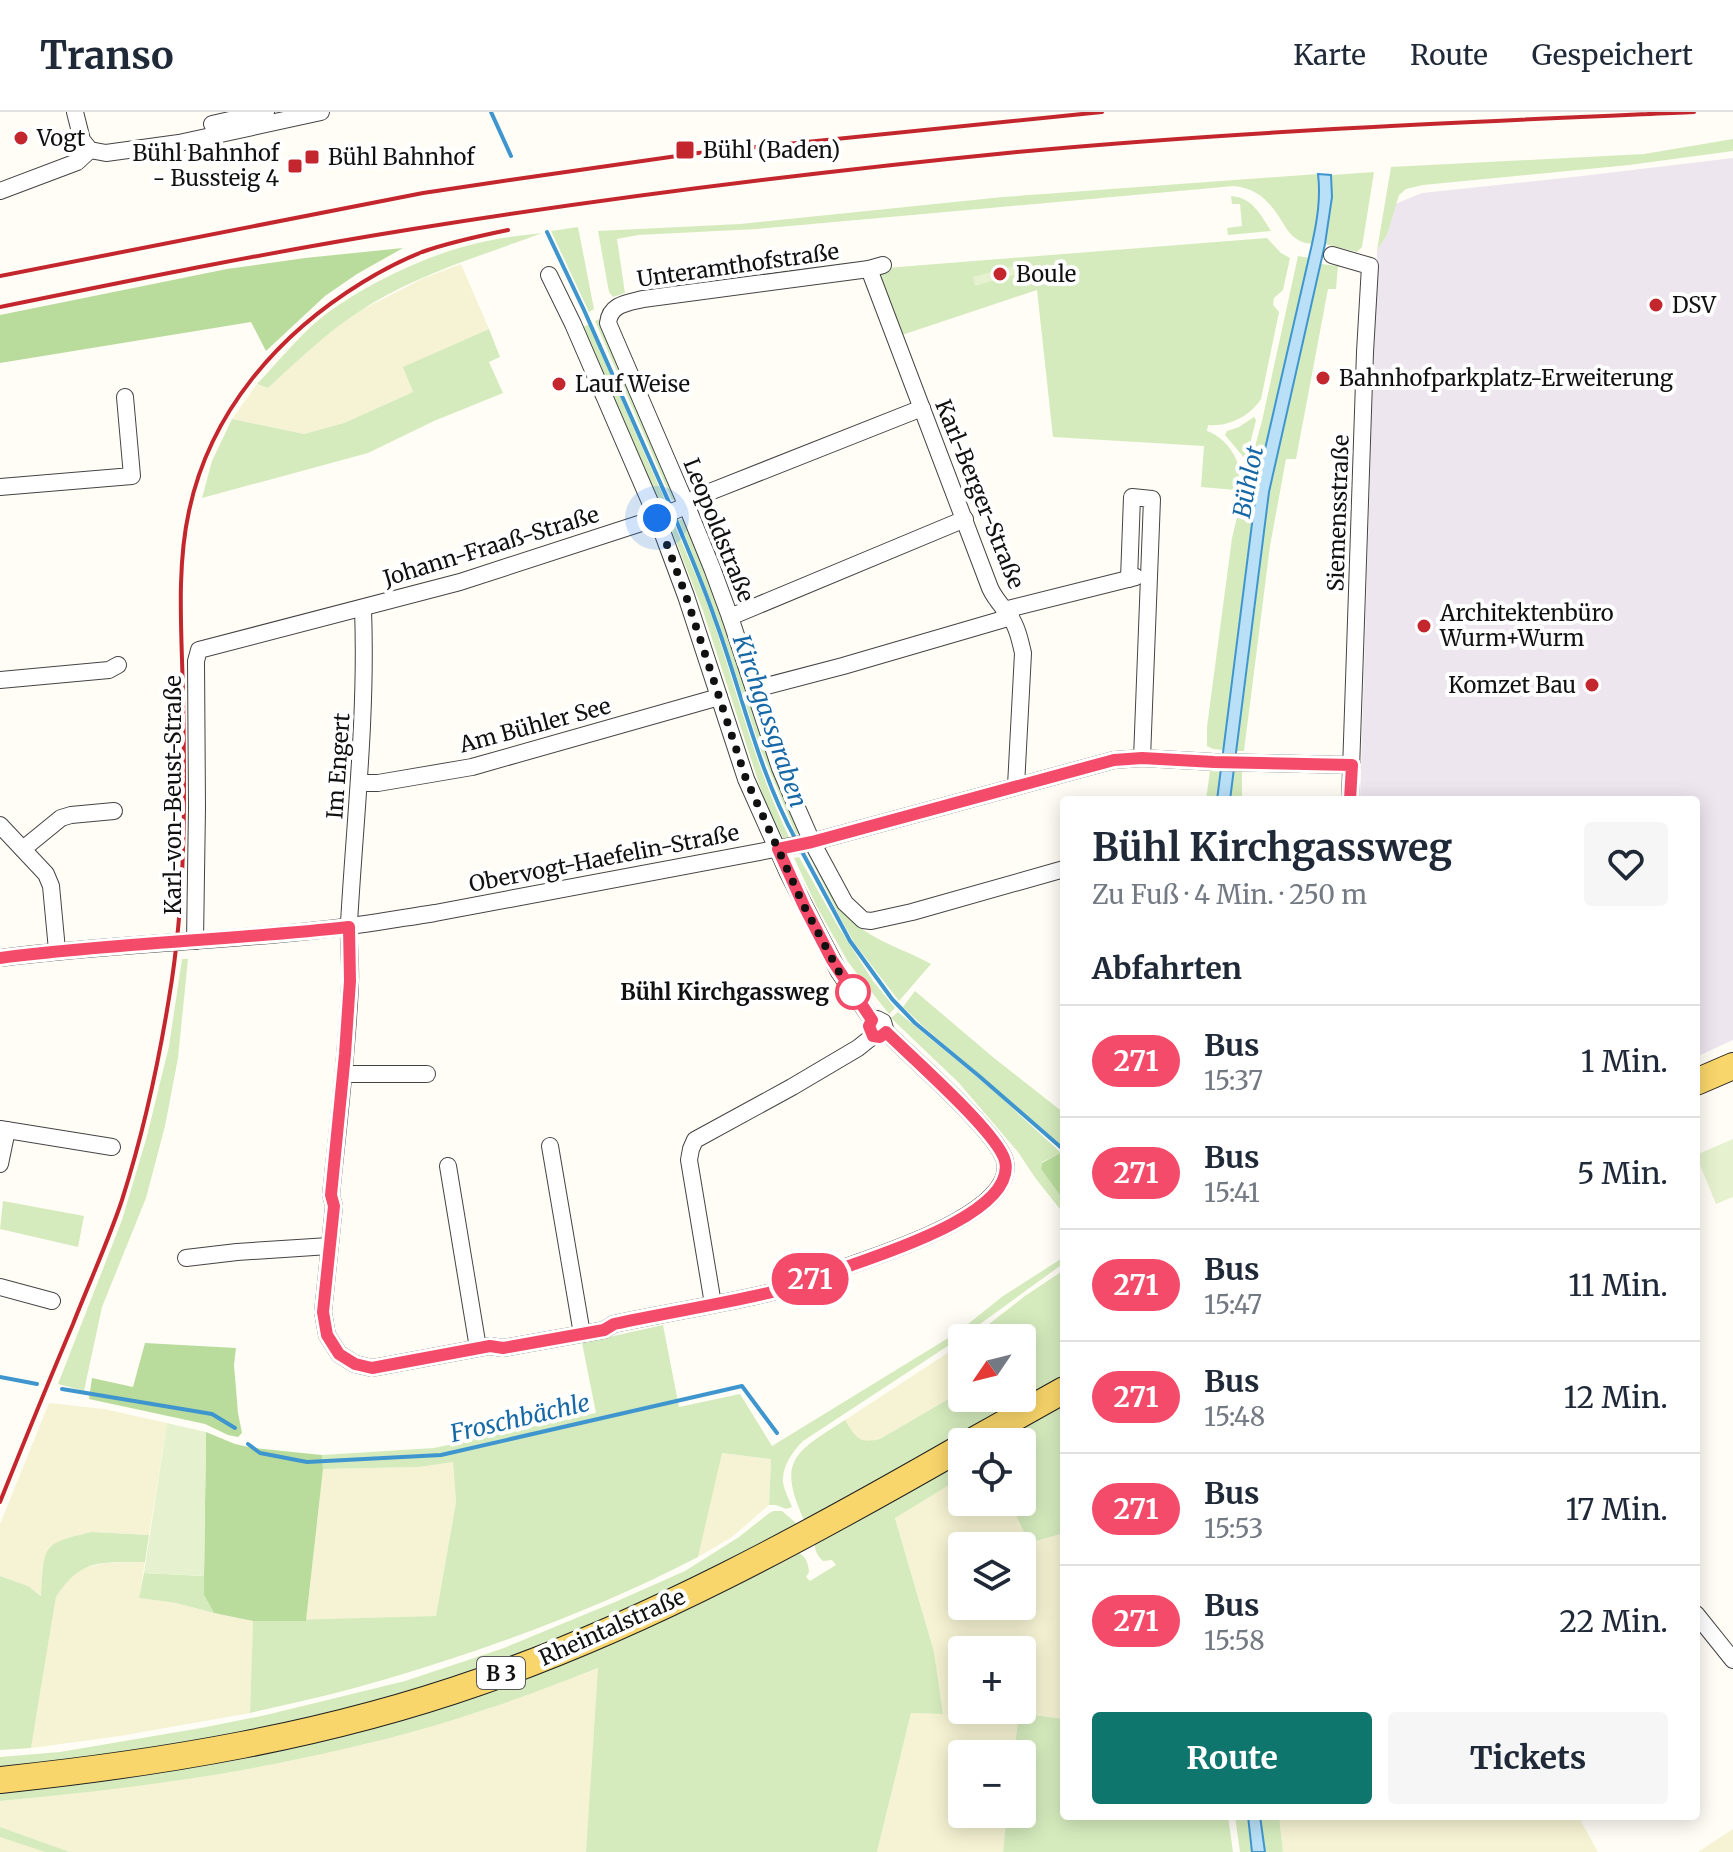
<!DOCTYPE html>
<html lang="de">
<meta charset="utf-8">
<style>
:root{--surface:#fff;--page:#f6f6f7;--text:#1f2937;--muted:#747a83;--line:#e0e1e3;--accent:#0f766e}
body{margin:0;font-family:Merriweather,serif;background:var(--page);color:var(--text);height:100vh;display:flex;flex-direction:column;font-size:30px;white-space:nowrap}
*{box-sizing:border-box;margin:0}
p{font-size:26px;color:var(--muted)}
.icon{flex:none;width:44px;height:44px;fill:none;stroke:currentColor;stroke-width:2;stroke-linecap:round;stroke-linejoin:round}
.map{position:relative;flex:1;overflow:hidden}
.sheet{position:absolute;left:1060px;top:684px;width:640px;height:1024px;display:flex;flex-direction:column;background:var(--surface);border-radius:8px;box-shadow:0 4px 20px #0003}
.sheet>*{flex:none}
.badge{padding:0 16px;border-radius:26px;font-size:28px;line-height:52px}
.needle{width:52px;rotate:235deg}
.fabs{position:absolute;left:948px;top:1212px;display:grid;gap:16px}
.fabs a{display:grid;place-items:center;width:88px;height:88px;border-radius:8px;background:var(--surface);box-shadow:0 4px 20px #0003;font-size:40px}
.you{position:absolute;width:40px;height:40px;margin:-20px;border:6px solid #fff;border-radius:50%;background:#1a73e8;box-shadow:0 0 0 12px #1a73e833}
.map>.badge{position:absolute;translate:-50% -50%;box-shadow:0 0 0 4px #fff}
h2{padding:0 32px;font-size:30px;line-height:72px}
.round{display:grid;place-items:center;flex:none;width:84px;height:84px;border-radius:8px;background:var(--page)}
.head{display:flex;align-items:center;justify-content:space-between;height:136px;padding:0 32px}
h1{font-size:38px;font-weight:700;line-height:60px}
.action{display:flex;gap:16px;margin-top:auto;padding:16px 32px}
.action a{flex:1;height:92px;border-radius:8px;background:var(--accent);color:#fff;font-size:32px;font-weight:700;line-height:92px;text-align:center}
.action a+a{background:var(--page);color:var(--text)}
ul{padding:0;list-style:none}
li{display:flex;align-items:center;gap:24px;height:112px;padding:0 32px;border-top:2px solid var(--line)}
li div{flex:1}
li b{display:block;font-size:30px}
li em{font-style:normal}
li .badge{min-width:88px;font-weight:700;text-align:center}
header{display:flex;align-items:center;gap:48px;box-sizing:border-box;height:112px;padding:0 40px;background:var(--surface);border-bottom:2px solid var(--line)}
header strong{font-size:38px}
nav{display:flex;gap:44px;margin-inline-start:auto;font-size:28px}
.map>svg:first-child{display:block}
</style>
<header>
<strong>Transo</strong>
<nav><a>Karte</a><a>Route</a><a>Gespeichert</a></nav>
</header>
<div class="map">
<svg width="1733" height="1740" viewBox="0 0 1733 1740">
<rect width="100%" height="100%" fill="#fffdf5"/>
<path fill="#eee6ef" d="M 1733,46 L 1733,928 L 1696,945 L 1696,688 L 1360,688 L 1377,138 L 1387,123 L 1395,92 L 1422,81 L 1582,64 Z"/>
<g fill="#f6f3d4" fill-rule="evenodd">
<path d="M 461,152 L 489,217 L 404,255 L 413,280 L 344,311 L 304,322 L 232,307 L 257,272 L 268,276 L 315,232 L 359,199 L 424,166 Z"/>
<path d="M 960,1233 L 962,1236 L 962,1279 L 880,1327 L 866,1330 L 858,1327 L 845,1308 Z"/>
<path d="M 49,1291 L 104,1297 L 167,1311 L 149,1423 L 92,1420 L 42,1484 L 28,1474 L 0,1464 L 0,1412 Z"/>
<path d="M 721,1341 L 771,1347 L 769,1393 L 732,1425 L 698,1445 Z"/>
<path d="M 453,1349 L 456,1390 L 436,1504 L 306,1509 L 323,1357 L 418,1355 Z"/>
<path d="M 962,1365 L 962,1390 L 1010,1390 L 1029,1431 L 1064,1421 L 1064,1607 L 1019,1601 L 1014,1642 L 962,1642 L 962,1702 L 1007,1702 L 1003,1740 L 877,1740 L 911,1601 L 943,1602 L 934,1540 L 895,1405 ZM 962,1434 L 1022,1434 L 1022,1494 L 962,1494 ZM 962,1538 L 1022,1538 L 1022,1598 L 962,1598 Z"/>
<path d="M 145,1450 L 139,1486 L 176,1491 L 214,1501 L 253,1509 L 250,1601 L 120,1624 L 31,1636 L 56,1485 L 68,1467 L 82,1456 L 105,1451 Z"/>
<path d="M 599,1556 L 586,1740 L 70,1740 L 0,1715 L 0,1689 L 68,1682 L 205,1664 L 284,1650 L 406,1621 L 488,1597 Z"/>
<path d="M 1279,1704 L 1578,1704 L 1598,1740 L 1283,1740 Z"/>
<path d="M 1733,1717 L 1733,1740 L 1698,1740 Z"/>
<path d="M 0,1725 L 17,1730 L 45,1740 L 0,1740 Z"/>
</g>
<g fill="#d5ebbd">
<path d="M 1733,27 L 1733,39 L 1629,53 L 1423,73 L 1406,77 L 1399,83 L 1387,123 L 1377,138 L 1391,55 L 1644,42 Z"/>
<path d="M 1374,60 L 1362,135 L 1357,140 L 1325,132 L 1332,85 L 1331,63 Z"/>
<path d="M 1318,62 C 1321,86 1317,109 1312,132 C 1308,131 1304,131 1300,129 C 1292,125 1287,118 1283,111 C 1270,90 1259,77 1234,74 L 757,117 L 638,123 L 617,127 L 625,181 L 613,185 L 609,180 L 598,119 L 740,112 L 1003,85 Z"/>
<path d="M 1231,84 C 1252,85 1261,103 1271,119 L 1228,123 L 1227,116 L 1242,114 L 1240,92 L 1232,92 Z"/>
<path d="M 578,115 L 594,197 L 589,200 L 551,119 Z"/>
<path d="M 542,121 C 481,144 411,164 357,201 C 324,223 297,249 268,276 L 257,272 C 279,249 301,221 326,202 C 369,170 435,139 487,129 C 505,125 524,123 542,121 Z"/>
<path d="M 1267,126 L 1281,141 L 1290,146 L 1283,178 L 1274,186 L 1273,193 L 1279,200 L 1261,287 C 1250,304 1229,315 1208,313 L 1207,319 C 1222,324 1238,342 1239,359 C 1240,365 1237,372 1236,378 L 1201,375 L 1204,334 L 1053,325 L 1037,178 L 899,224 L 879,162 L 886,156 Z"/>
<path d="M 1298,144 L 1310,146 L 1257,372 L 1223,638 L 1213,637 L 1207,634 L 1207,615 L 1232,426 L 1249,356 L 1262,309 Z"/>
<path d="M 1321,152 L 1338,154 L 1336,177 L 1328,177 L 1296,347 L 1286,347 L 1270,434 L 1244,639 L 1236,639 L 1269,380 Z"/>
<path d="M 599,207 L 605,215 L 676,386 L 672,388 L 595,209 Z"/>
<path d="M 589,212 L 666,391 L 662,392 L 656,383 L 583,215 Z"/>
<path d="M 489,217 L 500,245 L 489,250 L 503,281 L 434,309 L 368,341 L 202,386 L 212,349 L 232,307 L 304,322 L 344,311 L 413,280 L 403,255 Z"/>
<path d="M 1254,305 L 1256,308 L 1246,348 L 1225,323 L 1227,319 L 1239,315 Z"/>
<path d="M 683,407 L 714,481 L 802,721 L 796,722 L 760,636 L 718,508 L 679,408 Z"/>
<path d="M 673,409 C 687,445 705,480 716,517 C 739,587 757,658 789,725 L 783,726 L 764,687 L 703,499 L 669,411 Z"/>
<path d="M 1210,659 L 1220,660 L 1217,688 L 1206,688 Z"/>
<path d="M 1233,660 L 1242,660 L 1242,688 L 1230,688 Z"/>
<path d="M 808,742 L 811,742 C 822,760 838,798 854,811 C 877,830 906,838 931,852 L 899,889 L 855,832 L 841,807 Z"/>
<path d="M 799,745 L 838,814 L 873,869 L 895,896 L 889,902 L 848,850 L 817,795 L 794,746 Z"/>
<path d="M 182,847 L 188,847 L 178,946 L 165,1014 L 146,1086 L 102,1195 L 84,1279 L 58,1272 L 122,1108 L 147,1024 L 169,934 Z"/>
<path d="M 915,879 L 994,946 L 1064,1001 L 1064,1035 L 925,916 L 903,895 Z"/>
<path d="M 898,900 L 995,980 L 1061,1041 L 1042,1050 L 1041,1057 L 1064,1089 L 1064,1102 L 1036,1067 L 1018,1040 L 959,971 L 891,906 Z"/>
<path d="M 3,1089 L 84,1104 L 78,1135 L 0,1117 Z"/>
<path d="M 1064,1145 L 1064,1151 L 969,1220 L 803,1329 C 793,1339 782,1354 783,1370 C 784,1378 789,1387 792,1395 L 786,1397 L 776,1393 L 769,1393 L 771,1347 L 722,1341 L 698,1445 C 590,1501 468,1545 351,1577 C 317,1586 283,1593 250,1601 L 253,1509 L 436,1504 L 456,1390 L 453,1350 L 418,1355 L 323,1357 L 322,1343 L 434,1336 L 596,1301 L 582,1231 L 663,1213 L 679,1295 L 740,1282 L 772,1334 L 958,1220 L 1003,1184 Z"/>
<path d="M 1064,1158 L 1064,1269 L 807,1412 L 583,1522 L 382,1592 L 183,1637 L 0,1657 L 0,1645 L 60,1640 L 201,1616 L 266,1603 L 405,1569 L 504,1536 L 615,1490 L 685,1459 L 739,1425 L 768,1402 L 773,1399 L 782,1399 L 797,1412 L 804,1408 C 776,1347 796,1340 845,1308 C 857,1326 858,1332 880,1327 L 962,1279 L 962,1286 L 1022,1286 L 1022,1226 L 971,1226 L 1025,1184 Z"/>
<path d="M 1064,1289 L 1064,1421 L 1029,1431 L 1010,1390 L 1022,1390 L 1022,1330 L 990,1330 Z"/>
<path d="M 962,1346 L 962,1365 L 895,1406 L 934,1540 L 943,1602 L 911,1601 L 877,1740 L 586,1740 L 598,1556 C 562,1570 526,1584 490,1596 C 423,1619 352,1636 284,1650 C 190,1669 95,1680 0,1689 L 0,1678 L 271,1639 L 796,1439 C 806,1444 808,1450 809,1460 L 806,1465 L 810,1469 L 836,1453 L 832,1448 L 823,1449 C 816,1442 814,1437 815,1427 Z"/>
<path d="M 92,1420 L 149,1423 L 145,1450 C 101,1451 82,1445 56,1485 L 31,1636 L 0,1638 L 0,1464 L 28,1474 L 41,1484 C 45,1433 40,1432 92,1420 Z"/>
<path d="M 144,1461 L 204,1464 L 204,1483 L 214,1501 L 176,1491 L 139,1486 Z"/>
<path d="M 1019,1601 L 1064,1607 L 1064,1704 L 1228,1704 L 1233,1740 L 1003,1740 L 1007,1702 L 1022,1702 L 1022,1642 L 1014,1642 Z"/>
<path d="M 1235,1704 L 1248,1704 L 1252,1740 L 1240,1740 Z"/>
<path d="M 1260,1704 L 1279,1704 L 1283,1740 L 1265,1740 Z"/>
<path d="M 0,1715 L 70,1740 L 45,1740 L 0,1725 Z"/>
</g>
<g fill="#b9dc9c">
<path d="M 403,136 L 357,162 L 325,184 L 266,239 L 251,210 L 0,251 L 0,203 L 227,157 L 305,146 Z"/>
<path d="M 1064,1039 L 1064,1089 L 1041,1057 L 1042,1051 Z"/>
<path d="M 145,1231 L 236,1236 L 234,1253 L 238,1301 L 242,1321 L 238,1325 L 228,1323 L 205,1312 L 89,1287 L 92,1266 L 133,1275 Z"/>
<path d="M 206,1320 L 235,1332 L 253,1336 L 322,1343 L 323,1357 L 306,1509 L 253,1509 L 214,1501 L 204,1483 L 204,1464 Z"/>
</g>
<g fill="#e6f2cf">
<path d="M 1024,151 L 1027,159 L 975,174 L 973,165 Z"/>
<path d="M 1733,1027 L 1733,1085 L 1716,1092 L 1696,1043 Z"/>
<path d="M 167,1311 L 206,1320 L 204,1464 L 144,1461 Z"/>
</g>
<g fill="#b9e0f7" stroke="#3f96cf" stroke-width="2">
<path d="M 1318,62 L 1331,63 L 1332,85 L 1325,132 L 1269,380 L 1230,688 L 1217,688 L 1257,372 L 1312,132 C 1317,109 1321,86 1318,62 Z"/>
<path d="M 1248,1704 L 1260,1704 L 1265,1740 L 1252,1740 Z"/>
</g>
<g fill="none" stroke-linecap="round" stroke-linejoin="round">
<g stroke="#3f96cf" stroke-width="4">
<path d="M 491,0 L 511,44"/>
<path d="M 547,120 L 584,198 L 671,395"/>
<path d="M 674,403 C 688,438 703,472 715,507 C 742,581 758,659 796,728"/>
<path d="M 800,736 L 850,829 L 892,887 L 915,911 L 979,964 L 1064,1038"/>
<path d="M 0,1265 L 37,1272"/>
<path d="M 62,1277 L 212,1302 L 235,1316"/>
<path d="M 248,1332 L 260,1341 L 307,1350 L 441,1343 L 742,1274 L 777,1321"/>
</g>
<g stroke="#444" stroke-width="18">
<g id="minor">
<path d="M 75,0 L 82,28 L 90,38 L 106,41 L 179,31 L 321,0"/>
<path d="M 212,12 L 266,0"/>
<path d="M 0,79 L 77,50 L 90,38"/>
<path d="M 1332,143 L 1370,154 L 1365,240 L 1350,688"/>
<path d="M 883,153 L 869,157 L 643,187 C 627,191 610,192 608,211 L 686,392 L 712,456 L 730,505 L 780,656 L 791,682 L 812,730 L 845,791 L 863,808 L 871,809 L 912,800 L 1064,757"/>
<path d="M 869,157 L 990,476 C 995,487 1002,494 1009,503 C 1017,514 1020,528 1023,541 L 1016,674"/>
<path d="M 0,375 L 132,364 L 125,285"/>
<path d="M 1129,467 L 1132,385 L 1152,387 L 1142,646"/>
<path d="M 363,497 C 367,603 355,706 349,811 C 348,832 351,852 350,872 C 347,943 338,1013 331,1083 L 334,1094 L 323,1200 L 327,1223 L 339,1242 L 355,1252 L 372,1256 L 490,1234 L 503,1236 L 604,1218 L 614,1212 C 665,1201 717,1193 768,1181 C 797,1174 826,1162 854,1152 C 890,1139 1016,1099 1005,1049 C 998,1021 910,944 886,920 L 883,910 L 877,907 L 872,908 L 839,860 L 819,822 L 788,761 L 746,667 L 686,484 L 657,406 L 573,212 L 549,163"/>
<path d="M 1004,498 L 1136,465"/>
<path d="M 730,505 L 965,407"/>
<path d="M 0,568 L 109,558 L 118,553"/>
<path d="M 755,577 L 843,554 L 1011,505"/>
<path d="M 360,671 L 378,671 L 472,655 L 719,585"/>
<path d="M 0,713 L 46,762 L 51,774 L 57,838"/>
<path d="M 23,737 L 61,706 L 71,703 L 114,699"/>
<path d="M 195,829 L 197,695 L 196,549 L 199,538 L 460,470 L 657,406 L 681,396 L 697,385 L 922,296"/>
<path d="M 0,846 C 106,832 213,830 319,818 C 358,814 396,807 435,801 L 812,730 L 1114,648 L 1142,646 L 1214,650 L 1352,653"/>
<path d="M 344,962 L 427,962"/>
<path d="M 0,1017 L 112,1035"/>
<path d="M 550,1034 L 582,1222"/>
<path d="M 0,1052 L 7,1018"/>
<path d="M 448,1054 L 478,1236"/>
<path d="M 186,1146 L 237,1140 L 329,1134"/>
<path d="M 0,1175 L 52,1189"/>
<path d="M 713,1192 L 689,1048 L 691,1037 L 695,1028 L 792,975 L 858,936 L 873,924"/>
<path d="M 1696,1502 L 1733,1548"/>
</g>
</g>
<g stroke="#222" stroke-width="28">
<g id="primary">
<path d="M 1696,970 L 1733,954"/>
<path d="M 971,1330 L 1064,1278"/>
<path d="M 0,1668 C 162,1651 325,1624 479,1570 C 648,1511 807,1424 962,1335"/>
</g>
</g>
<use href="#minor" stroke="#fff" stroke-width="16"/>
<use href="#primary" stroke="#f9d66b" stroke-width="26"/>
<g stroke="#c4262e" stroke-width="4">
<path d="M 0,164 L 423,81 L 510,68 L 698,41 L 1102,0"/>
<path d="M 0,195 C 137,167 275,139 413,117 C 613,85 815,60 1017,40 C 1242,19 1468,10 1694,0"/>
<path d="M 0,1390 C 24,1330 48,1271 73,1212 C 89,1171 108,1130 122,1088 C 143,1022 158,954 169,886 C 186,786 185,685 183,584 C 182,524 176,458 189,399 C 210,300 278,222 363,170 C 381,159 402,148 422,140 C 450,130 479,124 508,118"/>
</g>
</g>
<g fill="none" stroke-linecap="round" stroke-linejoin="round">
<g stroke="#fff" stroke-width="18">
<path id="line" d="M 0,846 C 116,831 233,828 349,815 L 350,869 L 345,942 L 331,1083 L 334,1094 L 323,1200 L 327,1223 L 339,1242 L 355,1252 L 372,1256 L 490,1234 L 503,1236 L 604,1218 L 614,1212 C 665,1201 717,1193 768,1181 C 795,1174 822,1163 849,1154 C 885,1141 1017,1100 1005,1049 C 998,1021 910,944 886,920 L 880,925 L 873,924 L 869,914 L 872,908 L 832,848 L 804,794 L 778,737 L 812,730 L 1114,648 L 1142,646 L 1214,650 L 1352,653 L 1350,688"/>
</g>
<use href="#line" stroke="#f54b6a" stroke-width="12"/>
<path stroke="#111" stroke-width="8" stroke-dasharray="0 14.4" d="M 657,406 L 686,484 L 746,667 L 804,794 L 839,860 L 853,880"/>
</g>
<g fill="#c4262e" stroke="#fff" stroke-width="3">
<circle cx="21" cy="26" r="8"/>
<rect x="675" y="28" width="20" height="20" rx="4"/>
<rect x="304" y="37" width="16" height="16" rx="4"/>
<rect x="287" y="46" width="16" height="16" rx="4"/>
<circle cx="1000" cy="162" r="8"/>
<circle cx="1656" cy="193" r="8"/>
<circle cx="1323" cy="266" r="8"/>
<circle cx="559" cy="272" r="8"/>
<circle cx="1424" cy="514" r="8"/>
<circle cx="1592" cy="573" r="8"/>
</g>
<circle fill="#fff" stroke="#f54b6a" stroke-width="4" cx="853" cy="880" r="16"/>
<g text-anchor="middle" dominant-baseline="central" stroke-width="8" stroke-linejoin="round" paint-order="stroke">
<rect fill="#fff" stroke="#585858" stroke-width="2" x="477" y="1545" width="48" height="32" rx="6"/>
<g font-size="20" font-weight="bold" fill="#111">
<text x="501" y="1561">B 3</text>
</g>
<g font-size="22" fill="#111" stroke="#fff" text-anchor="start">
<text x="37" y="26">Vogt</text>
<text x="703" y="38">Bühl (Baden)</text>
<text x="279" y="41" text-anchor="end">Bühl Bahnhof<tspan x="279" dy="25">- Bussteig 4</tspan></text>
<text x="328" y="45">Bühl Bahnhof</text>
<text x="1016" y="162">Boule</text>
<text x="1672" y="193">DSV</text>
<text x="1339" y="266">Bahnhofparkplatz-Erweiterung</text>
<text x="575" y="272">Lauf Weise</text>
<text x="1440" y="501">Architektenbüro<tspan x="1440" dy="25">Wurm+Wurm</tspan></text>
<text x="1576" y="573" text-anchor="end">Komzet Bau</text>
</g>
<g font-size="22" fill="#111" stroke="#fff">
<text transform="translate(738 153) rotate(-8)">Unteramthofstraße</text>
<text transform="translate(980 382) rotate(68)">Karl-Berger-Straße</text>
<text transform="translate(1338 401) rotate(-88)">Siemensstraße</text>
<text transform="translate(719 418) rotate(68)">Leopoldstraße</text>
<text transform="translate(491 434) rotate(-17)">Johann-Fraaß-Straße</text>
<text transform="translate(535 613) rotate(-15)">Am Bühler See</text>
<text transform="translate(338 654) rotate(-86)">Im Engert</text>
<text transform="translate(173 683) rotate(-90)">Karl-von-Beust-Straße</text>
<text transform="translate(604 746) rotate(-11)">Obervogt-Haefelin-Straße</text>
<text transform="translate(612 1515) rotate(-24)">Rheintalstraße</text>
</g>
<g font-size="22" font-weight="bold" fill="#111" stroke="#fff" text-anchor="end">
<text x="829" y="880">Bühl Kirchgassweg</text>
</g>
<g font-size="24" font-style="italic" fill="#1768a6" stroke="#fff">
<text transform="translate(1248 370) rotate(-79)">Bühlot</text>
<text transform="translate(770 609) rotate(71)">Kirchgassgraben</text>
<text transform="translate(520 1306) rotate(-13)">Froschbächle</text>
</g>
</g>
</svg>
<div class="fabs">
<a><svg class="needle" viewBox="-14 -14 28 28"><path d="M0-13l5 13h-10z" fill="#e53935"/><path d="M0 13l5-13h-10z" fill="#747a83"/></svg></a>
<a><svg class="icon" aria-label="locate" viewBox="0 0 24 24"><circle cx="12" cy="12" r="6"/><path d="M12 2v4M12 18v4M2 12h4M18 12h4"/></svg></a>
<a><svg class="icon" aria-label="layers" viewBox="0 0 24 24"><path d="M12 4l9 5-9 5-9-5zM3 14l9 5 9-5"/></svg></a>
<a>+</a>
<a>−</a>
</div>
<div class="you" style="left:657px;top:406px"></div>
<b class="badge" style="left:810px;top:1167px;background:#f54b6a;color:#fff">271</b>
<section class="sheet">
<div class="head"><div><h1>Bühl Kirchgassweg</h1><p>Zu Fuß · 4 Min. · 250 m</p></div><a class="round"><svg class="icon" aria-label="heart" viewBox="0 0 24 24"><path d="M12 20l-8-8c-3-5 5-10 8-4 3-6 11-1 8 4z"/></svg></a></div>
<h2>Abfahrten</h2>
<ul>
<li><span class="badge" style="background:#f54b6a;color:#fff">271</span><div><b>Bus</b><p>15:37</p></div><em>1 Min.</em></li>
<li><span class="badge" style="background:#f54b6a;color:#fff">271</span><div><b>Bus</b><p>15:41</p></div><em>5 Min.</em></li>
<li><span class="badge" style="background:#f54b6a;color:#fff">271</span><div><b>Bus</b><p>15:47</p></div><em>11 Min.</em></li>
<li><span class="badge" style="background:#f54b6a;color:#fff">271</span><div><b>Bus</b><p>15:48</p></div><em>12 Min.</em></li>
<li><span class="badge" style="background:#f54b6a;color:#fff">271</span><div><b>Bus</b><p>15:53</p></div><em>17 Min.</em></li>
<li><span class="badge" style="background:#f54b6a;color:#fff">271</span><div><b>Bus</b><p>15:58</p></div><em>22 Min.</em></li>
</ul>
<div class="action"><a>Route</a><a>Tickets</a></div>
</section>
</div>
